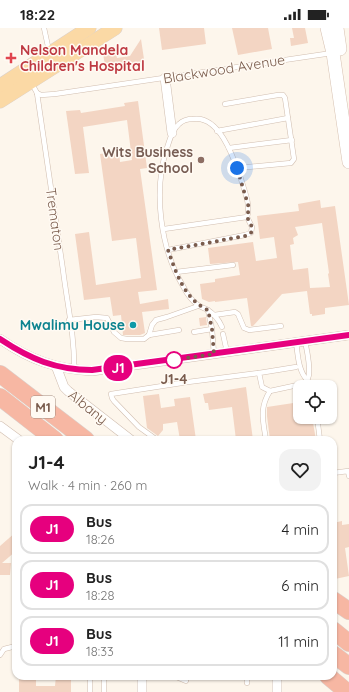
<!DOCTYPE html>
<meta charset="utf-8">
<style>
:root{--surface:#fff;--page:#f2f2f2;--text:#222;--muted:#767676;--line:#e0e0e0}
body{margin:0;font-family:Quicksand,sans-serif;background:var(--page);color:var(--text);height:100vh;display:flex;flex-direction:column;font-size:15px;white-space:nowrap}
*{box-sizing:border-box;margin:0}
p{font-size:13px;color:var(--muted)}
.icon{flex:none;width:22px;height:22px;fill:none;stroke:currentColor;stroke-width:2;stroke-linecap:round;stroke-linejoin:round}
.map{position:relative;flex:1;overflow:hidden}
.side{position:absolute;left:12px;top:408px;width:325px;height:244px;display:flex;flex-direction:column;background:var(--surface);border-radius:12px;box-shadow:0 1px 3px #0004}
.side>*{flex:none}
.badge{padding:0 8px;border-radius:13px;font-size:14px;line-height:26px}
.fabs{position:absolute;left:293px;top:352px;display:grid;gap:8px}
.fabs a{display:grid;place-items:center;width:44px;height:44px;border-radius:8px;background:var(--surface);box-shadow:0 1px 3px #0004;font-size:20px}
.you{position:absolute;width:20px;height:20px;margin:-10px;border:3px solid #fff;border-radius:50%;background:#1a73e8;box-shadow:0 0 0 6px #1a73e833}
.map>.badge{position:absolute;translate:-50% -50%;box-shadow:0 0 0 2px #fff}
.round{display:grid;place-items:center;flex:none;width:42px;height:42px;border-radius:12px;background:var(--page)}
.overview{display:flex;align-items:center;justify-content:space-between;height:68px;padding:0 16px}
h1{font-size:19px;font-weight:700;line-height:30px}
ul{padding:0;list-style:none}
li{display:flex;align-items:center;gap:12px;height:50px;margin:0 8px 6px;padding:0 8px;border:2px solid var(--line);border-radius:12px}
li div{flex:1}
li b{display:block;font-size:15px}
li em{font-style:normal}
li .badge{min-width:44px;font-weight:700;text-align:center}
.status{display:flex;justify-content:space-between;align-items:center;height:28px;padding:0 20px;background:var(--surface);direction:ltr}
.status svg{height:11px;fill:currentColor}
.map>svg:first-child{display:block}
</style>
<div class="status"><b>18:22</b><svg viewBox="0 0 49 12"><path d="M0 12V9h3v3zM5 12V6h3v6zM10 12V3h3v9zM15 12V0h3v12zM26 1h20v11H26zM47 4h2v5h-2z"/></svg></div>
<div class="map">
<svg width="349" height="664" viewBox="0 0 349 664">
<rect width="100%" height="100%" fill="#fdf6ec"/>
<g fill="#f3d5c3" fill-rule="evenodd">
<path d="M 159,0 L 204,0 L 206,16 L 162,22 Z"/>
<path d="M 232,0 L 268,0 L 272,21 L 238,27 Z"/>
<path d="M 292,0 L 305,0 L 308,15 L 291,18 L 290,10 L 294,10 Z"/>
<path d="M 141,11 L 145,38 L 131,39 L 130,35 L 118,37 L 119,41 L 106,43 L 103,26 L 116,24 L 117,30 L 130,28 Z"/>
<path d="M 138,73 L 147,140 L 140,141 L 157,262 L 138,264 L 140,276 L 168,271 L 169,281 L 142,284 L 145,305 L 140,307 L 123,307 L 121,287 L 113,288 L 110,269 L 84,272 L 75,206 L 89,204 L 96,257 L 141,250 L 136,210 L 112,213 L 100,126 L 119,123 L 120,134 L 132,132 L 127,92 L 83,99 L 89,145 L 75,146 L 66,83 L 80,82 L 81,85 L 125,78 L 124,75 Z"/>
<path d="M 320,172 L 321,180 L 335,178 L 349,277 L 325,280 L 325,286 L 312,288 L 312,286 L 310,286 L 307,263 L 282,266 L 253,298 L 251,298 L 247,270 L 215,274 L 215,273 L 209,274 L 202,271 L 200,256 L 215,254 L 215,251 L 240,247 L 238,234 L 210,236 L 208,220 L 253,214 L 256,233 L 277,230 L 274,209 L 260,211 L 257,188 L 299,183 L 298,176 ZM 322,195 L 329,245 L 328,246 L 330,259 L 310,260 L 308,240 L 293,242 L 290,217 L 294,216 L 293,210 L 298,207 L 295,199 Z"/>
<path d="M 206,289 L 207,297 L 200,298 L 199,290 Z"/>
<path d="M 246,359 L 253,412 L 236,412 L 232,379 L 209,382 L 208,375 L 205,375 L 203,366 Z"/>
<path d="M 159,366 L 161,380 L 175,378 L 174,371 L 190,369 L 196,412 L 180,412 L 177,394 L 163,396 L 163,402 L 158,408 L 147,400 L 143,368 Z"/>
<path d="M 300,374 L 300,389 L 312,389 L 316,412 L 270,412 L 267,388 L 267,379 Z"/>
<path d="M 342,493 L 342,497 L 349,496 L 349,519 L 345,520 L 349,548 L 335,551 L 333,533 L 333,495 Z"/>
<path d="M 16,504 L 16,523 L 2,535 L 11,535 L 10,547 L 0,547 L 0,518 Z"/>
<path d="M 19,648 L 36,648 L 36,658 L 55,658 L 56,648 L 71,648 L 71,664 L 19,664 Z"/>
</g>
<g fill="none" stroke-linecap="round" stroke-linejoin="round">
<g stroke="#d1beb0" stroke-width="5.5">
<g id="lane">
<path d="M 44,0 L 49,23"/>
<path d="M 32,56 L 37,65 C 46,124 54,183 63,242 C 67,275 75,309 74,342"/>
<path d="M 37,65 L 41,67 L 55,66 L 332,25"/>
<path d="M 225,76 L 278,67 L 283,67 L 285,70 L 294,131 L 291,135 L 237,140"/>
<path d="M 217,103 L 288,90"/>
<path d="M 229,120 L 292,112"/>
<path d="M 164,201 L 247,189 C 251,177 244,162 241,151 C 234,131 220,87 193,91 C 189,91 183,92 179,96 C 172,102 170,111 167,120 C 153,162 160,220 183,258 C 186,264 192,273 198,277 C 200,279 204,280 206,281 C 213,285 219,292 222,299"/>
<path d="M 168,222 L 245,207 L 251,205 L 252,199 L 247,189"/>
<path d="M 176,244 L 233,237"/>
<path d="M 208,282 L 212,301"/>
<path d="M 214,287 L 235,284 L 238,286 L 244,300 L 249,302 L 281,298"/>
<path d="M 69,292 L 96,289 L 107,290 L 114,304 L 121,310 L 127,311 L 144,311 L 149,307 L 179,302"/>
<path d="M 194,304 L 212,301 L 214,326"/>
<path d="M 223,306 L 227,324"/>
<path d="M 149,307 L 152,297 L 156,292 L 167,289 L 198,278"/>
<path d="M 296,314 C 298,327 298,342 307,352"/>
<path d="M 307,355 L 310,355 L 313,359"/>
<path d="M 270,363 L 262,359 L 259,345 L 296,339"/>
<path d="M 317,389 L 320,412"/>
<path d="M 157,412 L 139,399 L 114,373 L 112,370 L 111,366 L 188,354 L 259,345"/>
<path d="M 266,412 C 263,393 259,380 270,363 L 307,355 C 307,351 309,349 309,346 C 310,335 307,323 305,313"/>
<path d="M 333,445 L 348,443 L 349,448"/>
<path d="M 0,627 L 4,621 L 16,618"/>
<path d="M 90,648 L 90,664"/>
<path d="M 174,648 L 186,653"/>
<path d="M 247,648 L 247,655"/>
<path d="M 104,664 L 104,648"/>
</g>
</g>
<g stroke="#d1beb0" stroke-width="10">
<g id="street">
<path d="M 165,50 L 172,105"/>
<path d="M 0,311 C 30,332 56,341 92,343 L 349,307"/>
<path d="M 56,338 L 64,359 L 68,363 L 131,412"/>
<path d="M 0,398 L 19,412"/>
<path d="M 142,648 L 142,664"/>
<path d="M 277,648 L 277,664"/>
</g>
</g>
<g stroke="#d6c0b0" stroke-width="14">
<g id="secondary">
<path d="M 327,0 L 333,25 L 349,134"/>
<path d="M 337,0 L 340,21"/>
</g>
</g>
<g stroke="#dad1cd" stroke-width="15">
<g id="primary">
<path d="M 0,58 L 89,0"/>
<path d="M 0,73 L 115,0"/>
</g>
</g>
<g stroke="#dad1cd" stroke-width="18">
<g id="highway">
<path d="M 0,346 L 86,412"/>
<path d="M 0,369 L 55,412"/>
<path d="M 333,572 L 349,583"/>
<path d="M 333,602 L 349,615"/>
<path d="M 333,626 L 349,638"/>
<path d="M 328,648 L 347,664"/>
</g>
</g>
<use href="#lane" stroke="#fff" stroke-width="4.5"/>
<use href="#street" stroke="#fff" stroke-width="9"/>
<use href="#secondary" stroke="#fff" stroke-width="13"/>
<use href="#primary" stroke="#fbd9a5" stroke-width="14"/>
<use href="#highway" stroke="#f7b7a3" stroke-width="17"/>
</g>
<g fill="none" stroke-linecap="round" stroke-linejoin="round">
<g stroke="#fff" stroke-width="9">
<path id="line" d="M 0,311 C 30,331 56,342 92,342 L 349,307"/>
</g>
<use href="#line" stroke="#e6007e" stroke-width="6"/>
<path stroke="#7a5c4d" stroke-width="4" stroke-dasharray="0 7.2" d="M 174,332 L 214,326 L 212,301 L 208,282 C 185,272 176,245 168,222 L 245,208 L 251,205 L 252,199 L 247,189 L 249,180 L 237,140"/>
</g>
<path fill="#e0444e" stroke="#fffaf3" stroke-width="1.5" d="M9 24h4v4h4v4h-4v4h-4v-4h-4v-4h4z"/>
<circle fill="#8d6e63" stroke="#fffaf3" stroke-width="1.5" cx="201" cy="132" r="4"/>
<circle fill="#0f9aa8" stroke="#fffaf3" stroke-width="1.5" cx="133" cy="297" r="4"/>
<circle fill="#fff" stroke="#e6007e" stroke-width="2" cx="174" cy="332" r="8"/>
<g text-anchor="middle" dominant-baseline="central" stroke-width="3" stroke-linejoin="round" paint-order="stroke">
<rect fill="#fffaf3" stroke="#a28b7f" stroke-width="1" x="31" y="368" width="24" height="22" rx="3"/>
<g font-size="13" font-weight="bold" fill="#7a5c4d">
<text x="43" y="379">M1</text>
</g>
<g font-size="14" font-weight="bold" fill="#be3a42" stroke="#fffaf3" text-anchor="start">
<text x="20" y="22">Nelson Mandela<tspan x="20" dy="16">Children's Hospital</tspan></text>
</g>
<g font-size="14" fill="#7a5c4d" stroke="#fffaf3">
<text transform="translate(224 41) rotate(-9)">Blackwood Avenue</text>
<text transform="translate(55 191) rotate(82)">Trematon</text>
<text transform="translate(88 379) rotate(39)">Albany</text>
</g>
<g font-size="14" font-weight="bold" fill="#785e54" stroke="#fffaf3" text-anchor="end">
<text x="193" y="124">Wits Business<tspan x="193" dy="16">School</tspan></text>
</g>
<g font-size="14" font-weight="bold" fill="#0d838f" stroke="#fffaf3" text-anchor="end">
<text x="125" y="297">Mwalimu House</text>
</g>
<g font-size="14" font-weight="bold" fill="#7a5c4d" stroke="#fffaf3">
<text x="174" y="351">J1-4</text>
</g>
</g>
</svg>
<div class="fabs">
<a><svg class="icon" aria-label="locate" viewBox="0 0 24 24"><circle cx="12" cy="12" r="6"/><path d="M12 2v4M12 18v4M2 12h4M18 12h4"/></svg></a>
</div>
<div class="you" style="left:237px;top:140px"></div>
<b class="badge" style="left:118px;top:340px;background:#e6007e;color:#fff">J1</b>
<section class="side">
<div class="overview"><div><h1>J1-4</h1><p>Walk · 4 min · 260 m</p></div><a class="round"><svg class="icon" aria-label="heart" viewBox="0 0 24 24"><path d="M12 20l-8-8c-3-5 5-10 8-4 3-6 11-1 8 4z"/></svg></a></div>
<ul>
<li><span class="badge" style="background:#e6007e;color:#fff">J1</span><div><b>Bus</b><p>18:26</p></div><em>4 min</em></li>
<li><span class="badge" style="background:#e6007e;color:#fff">J1</span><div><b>Bus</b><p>18:28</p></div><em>6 min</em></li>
<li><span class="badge" style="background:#e6007e;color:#fff">J1</span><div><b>Bus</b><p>18:33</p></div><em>11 min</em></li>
</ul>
</section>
</div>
